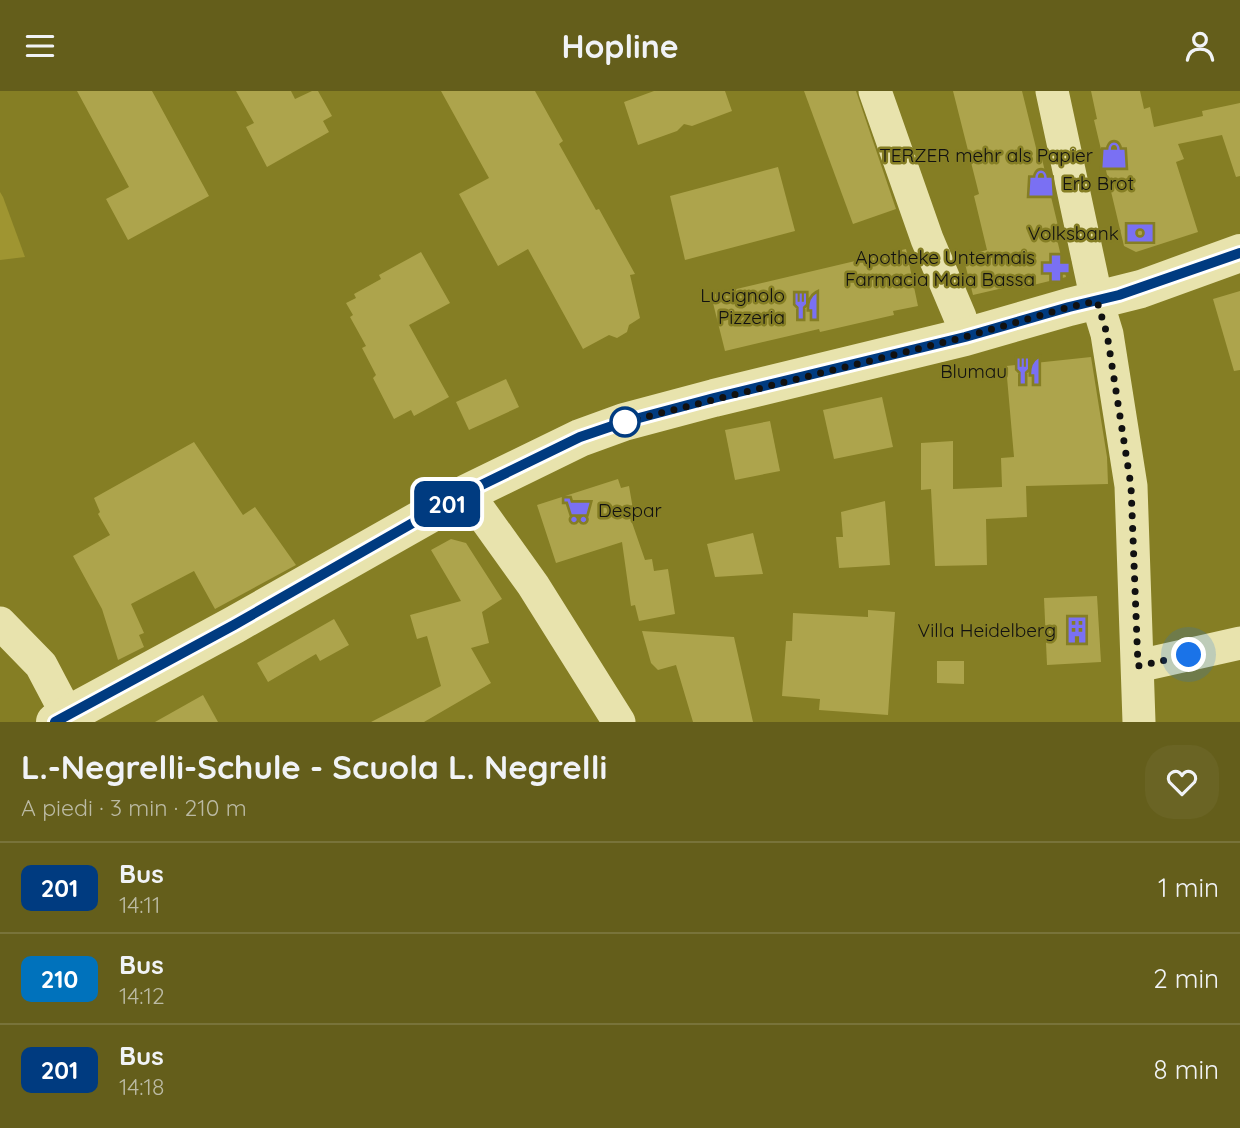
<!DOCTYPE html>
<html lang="it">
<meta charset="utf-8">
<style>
:root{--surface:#645e1b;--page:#6a6424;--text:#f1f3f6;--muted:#bbbaa3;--line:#78733a}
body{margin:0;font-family:Quicksand,sans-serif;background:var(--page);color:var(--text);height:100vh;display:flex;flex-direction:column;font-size:26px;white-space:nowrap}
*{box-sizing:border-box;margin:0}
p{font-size:23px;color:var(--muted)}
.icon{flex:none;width:38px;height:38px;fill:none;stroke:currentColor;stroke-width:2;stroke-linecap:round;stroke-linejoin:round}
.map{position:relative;height:631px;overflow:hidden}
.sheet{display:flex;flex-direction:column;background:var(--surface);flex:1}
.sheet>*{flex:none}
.badge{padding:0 14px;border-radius:10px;font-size:24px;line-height:46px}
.you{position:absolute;width:35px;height:35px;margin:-18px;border:5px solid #fff;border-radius:50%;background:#1a73e8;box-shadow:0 0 0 10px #1a73e833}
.map>.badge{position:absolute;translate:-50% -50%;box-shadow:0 0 0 4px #fff}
.round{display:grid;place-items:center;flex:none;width:74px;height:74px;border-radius:28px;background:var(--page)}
.overview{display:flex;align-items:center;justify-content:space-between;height:119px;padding:0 21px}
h1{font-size:33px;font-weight:700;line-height:52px}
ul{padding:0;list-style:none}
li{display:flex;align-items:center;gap:21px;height:91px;padding:0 21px;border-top:2px solid var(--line)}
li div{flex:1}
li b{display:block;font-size:26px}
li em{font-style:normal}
li .badge{min-width:77px;font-weight:700;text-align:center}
header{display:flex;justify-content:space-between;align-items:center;height:91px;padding:0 21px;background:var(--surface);font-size:32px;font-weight:700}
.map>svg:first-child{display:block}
</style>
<header><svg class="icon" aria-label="menu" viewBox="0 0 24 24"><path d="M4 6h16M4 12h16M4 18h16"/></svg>Hopline<svg class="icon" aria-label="person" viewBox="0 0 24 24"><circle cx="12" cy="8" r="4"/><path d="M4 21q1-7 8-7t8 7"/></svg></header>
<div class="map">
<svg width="1240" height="631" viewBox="0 0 1240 631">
<rect width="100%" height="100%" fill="#857e24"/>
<path fill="#9f9531" d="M 0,101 L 3,106 L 25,166 L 0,169 Z"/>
<g fill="#ada44c">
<path d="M 77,0 L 152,0 L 209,105 L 128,149 L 106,108 L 129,96 Z"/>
<path d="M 236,0 L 291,0 L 295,8 L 312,0 L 318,0 L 332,25 L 323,30 L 329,41 L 267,76 L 246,36 L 254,32 Z"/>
<path d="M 441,0 L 535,0 L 563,50 L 559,53 L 596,119 L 599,118 L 635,183 L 630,184 L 640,227 L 629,234 L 627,241 L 617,247 L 609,244 L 583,258 L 528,158 L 498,175 L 459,103 L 489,87 Z"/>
<path d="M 654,0 L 725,0 L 732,20 L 692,35 L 684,33 L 677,40 L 638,54 L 624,11 Z"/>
<path d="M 804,0 L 856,0 L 896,118 L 853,133 Z"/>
<path d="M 953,0 L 1022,0 L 1039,69 L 1042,68 L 1059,139 L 1055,140 L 1066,186 L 1021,197 L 1020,193 L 973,204 L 963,165 L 987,159 L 974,105 L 979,103 Z"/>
<path d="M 1091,0 L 1140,0 L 1144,18 L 1150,16 L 1154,36 L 1203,25 L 1202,20 L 1240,12 L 1240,85 L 1236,86 L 1222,44 L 1178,53 L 1184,68 L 1176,71 L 1198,141 L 1136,161 L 1124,155 L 1094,29 L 1097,28 Z"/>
<path d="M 778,76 L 795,140 L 685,169 L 670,105 Z"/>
<path d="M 906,158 L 918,215 L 893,220 L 894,224 L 820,241 L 819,238 L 725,260 L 711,204 Z"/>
<path d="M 421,161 L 450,212 L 409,234 L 449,306 L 414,325 L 411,319 L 394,328 L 373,287 L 376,284 L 362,257 L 366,255 L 350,226 L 353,224 L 346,212 L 356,207 L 354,203 L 381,188 L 379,184 Z"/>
<path d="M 1240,200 L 1240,279 L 1234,280 L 1213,208 Z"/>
<path d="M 1091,266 L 1107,366 L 1108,393 L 1026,395 L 1027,426 L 986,428 L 987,474 L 935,475 L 931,398 L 921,399 L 921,352 L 953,350 L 953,398 L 1002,396 L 1001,367 L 1014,366 L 1006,275 Z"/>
<path d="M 506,288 L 519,316 L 469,339 L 456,311 Z"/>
<path d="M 882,306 L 893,356 L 834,368 L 823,319 Z"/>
<path d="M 770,330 L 780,380 L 735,389 L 725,339 Z"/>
<path d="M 194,351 L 243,424 L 255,416 L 296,474 L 215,518 L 194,480 L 131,513 L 144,542 L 139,544 L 144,556 L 118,569 L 102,518 L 73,465 L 110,444 L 98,423 L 100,421 L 94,407 Z"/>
<path d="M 618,388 L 621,397 L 629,395 L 633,418 L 628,420 L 645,469 L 652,468 L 654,480 L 668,478 L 675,523 L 639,530 L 635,514 L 631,515 L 622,451 L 556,472 L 537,414 Z"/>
<path d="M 885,410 L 890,474 L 839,477 L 836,446 L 843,446 L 841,421 Z"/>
<path d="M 753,442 L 763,483 L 715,486 L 707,453 Z"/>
<path d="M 451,448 L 466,452 L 502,508 L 482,521 L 489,552 L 471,557 L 491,592 L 424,631 L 371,631 L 441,595 L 427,545 L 417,548 L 410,524 L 461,510 L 431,459 Z"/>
<path d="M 1097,505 L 1101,571 L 1047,574 L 1044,507 Z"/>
<path d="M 868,519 L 895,521 L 888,624 L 819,619 L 820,608 L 782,605 L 786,550 L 792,550 L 793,522 L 868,526 Z"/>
<path d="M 334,528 L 349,554 L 320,570 L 316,563 L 268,591 L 257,572 Z"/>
<path d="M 642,540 L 734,546 L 753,631 L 693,631 L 676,574 L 658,579 L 651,572 Z"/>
<path d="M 937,570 L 964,570 L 964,593 L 937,592 Z"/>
<path d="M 203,604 L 218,631 L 155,631 Z"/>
</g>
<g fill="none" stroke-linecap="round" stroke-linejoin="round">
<g stroke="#e8e3ad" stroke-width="33">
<path d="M 875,0 L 927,148 L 960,226 L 965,246"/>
<path d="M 1052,0 L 1097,210 L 1107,243 L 1131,395 L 1139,631"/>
<path d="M 467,402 L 533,494 L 619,631"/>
<path d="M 0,532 L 41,574 L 71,631"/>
<path d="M 1138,575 L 1240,552"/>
</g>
<path stroke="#e8e3ad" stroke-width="38" d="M 55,631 L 234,534 L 467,402 L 580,347 L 624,331 L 714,307 L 965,246 L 1069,216 L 1141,198 L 1240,162"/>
</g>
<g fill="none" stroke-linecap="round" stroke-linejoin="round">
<g stroke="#fff" stroke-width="16">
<path id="line" d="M 55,631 L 234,534 L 467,401 L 580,346 L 624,331 L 714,307 L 965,246 L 1069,216 L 1119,204 L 1240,162"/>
</g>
<use href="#line" stroke="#003b80" stroke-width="10"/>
<path stroke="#111" stroke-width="7" stroke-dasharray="0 12.6" d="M 625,331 L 965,246 L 1069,216 L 1097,210 L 1107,243 L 1131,395 L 1138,575 L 1189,564"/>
</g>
<defs>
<g id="shop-bare" transform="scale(2.1)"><path d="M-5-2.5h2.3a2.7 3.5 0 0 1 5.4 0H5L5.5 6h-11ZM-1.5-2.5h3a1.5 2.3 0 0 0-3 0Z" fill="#7a70f3" stroke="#857e24" stroke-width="2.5" paint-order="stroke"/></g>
<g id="bank-bare" transform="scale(2.1)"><path d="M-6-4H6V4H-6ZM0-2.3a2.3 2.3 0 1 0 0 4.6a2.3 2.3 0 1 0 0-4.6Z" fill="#7a70f3" stroke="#857e24" stroke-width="2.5" paint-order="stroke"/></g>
<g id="pharmacy-bare" transform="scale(2.1)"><path d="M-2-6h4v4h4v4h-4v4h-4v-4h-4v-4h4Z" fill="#7a70f3" stroke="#857e24" stroke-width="2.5" paint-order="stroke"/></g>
<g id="restaurant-bare" transform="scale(2.1)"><path d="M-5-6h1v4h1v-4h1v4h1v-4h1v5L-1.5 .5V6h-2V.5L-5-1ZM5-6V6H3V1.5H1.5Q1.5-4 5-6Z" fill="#7a70f3" stroke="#857e24" stroke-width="2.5" paint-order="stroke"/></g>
<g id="supermarket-bare" transform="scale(2.1)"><path d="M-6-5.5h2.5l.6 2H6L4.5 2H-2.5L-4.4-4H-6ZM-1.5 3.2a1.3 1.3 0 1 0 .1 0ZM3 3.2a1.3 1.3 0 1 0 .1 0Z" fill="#7a70f3" stroke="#857e24" stroke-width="2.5" paint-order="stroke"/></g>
<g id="building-bare" transform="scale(2.1)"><path d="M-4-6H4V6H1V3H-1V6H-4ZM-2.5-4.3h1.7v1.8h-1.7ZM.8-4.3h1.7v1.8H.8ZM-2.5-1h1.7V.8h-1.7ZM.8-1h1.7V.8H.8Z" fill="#7a70f3" stroke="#857e24" stroke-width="2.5" paint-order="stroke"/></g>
</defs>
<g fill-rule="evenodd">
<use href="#shop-bare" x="1114" y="64"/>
<use href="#shop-bare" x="1041" y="92"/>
<use href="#bank-bare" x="1140" y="142"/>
<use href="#pharmacy-bare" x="1056" y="177"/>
<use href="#restaurant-bare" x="806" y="215"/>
<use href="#restaurant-bare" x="1028" y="280"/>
<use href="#supermarket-bare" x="577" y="419"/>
<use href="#building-bare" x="1077" y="539"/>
</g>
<circle fill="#fff" stroke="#003b80" stroke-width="3.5" cx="625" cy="331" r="14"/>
<g text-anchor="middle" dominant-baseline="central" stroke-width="5" stroke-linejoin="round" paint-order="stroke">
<g font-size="19" fill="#111" stroke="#857e24" text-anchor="end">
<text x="1093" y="64">TERZER mehr als Papier</text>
<text x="1062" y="92" text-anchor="start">Erb Brot</text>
<text x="1119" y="142">Volksbank</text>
<text x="1035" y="166">Apotheke Untermais<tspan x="1035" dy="22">Farmacia Maia Bassa</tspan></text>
<text x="785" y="204">Lucignolo<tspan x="785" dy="22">Pizzeria</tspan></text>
<text x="1007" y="280">Blumau</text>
<text x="598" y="419" text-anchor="start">Despar</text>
<text x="1056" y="539">Villa Heidelberg</text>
</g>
</g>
</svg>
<div class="you" style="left:1189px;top:564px"></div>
<b class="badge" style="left:447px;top:413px;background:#003b80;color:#fff">201</b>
</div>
<section class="sheet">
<div class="overview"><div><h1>L.-Negrelli-Schule - Scuola L. Negrelli</h1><p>A piedi · 3 min · 210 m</p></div><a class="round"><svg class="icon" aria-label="heart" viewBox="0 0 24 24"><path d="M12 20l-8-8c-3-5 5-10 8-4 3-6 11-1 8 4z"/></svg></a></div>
<ul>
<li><span class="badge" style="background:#003b80;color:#fff">201</span><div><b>Bus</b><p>14:11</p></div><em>1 min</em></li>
<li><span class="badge" style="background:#0072bc;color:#fff">210</span><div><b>Bus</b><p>14:12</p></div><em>2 min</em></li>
<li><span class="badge" style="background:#003b80;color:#fff">201</span><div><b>Bus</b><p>14:18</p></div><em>8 min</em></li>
</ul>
</section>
